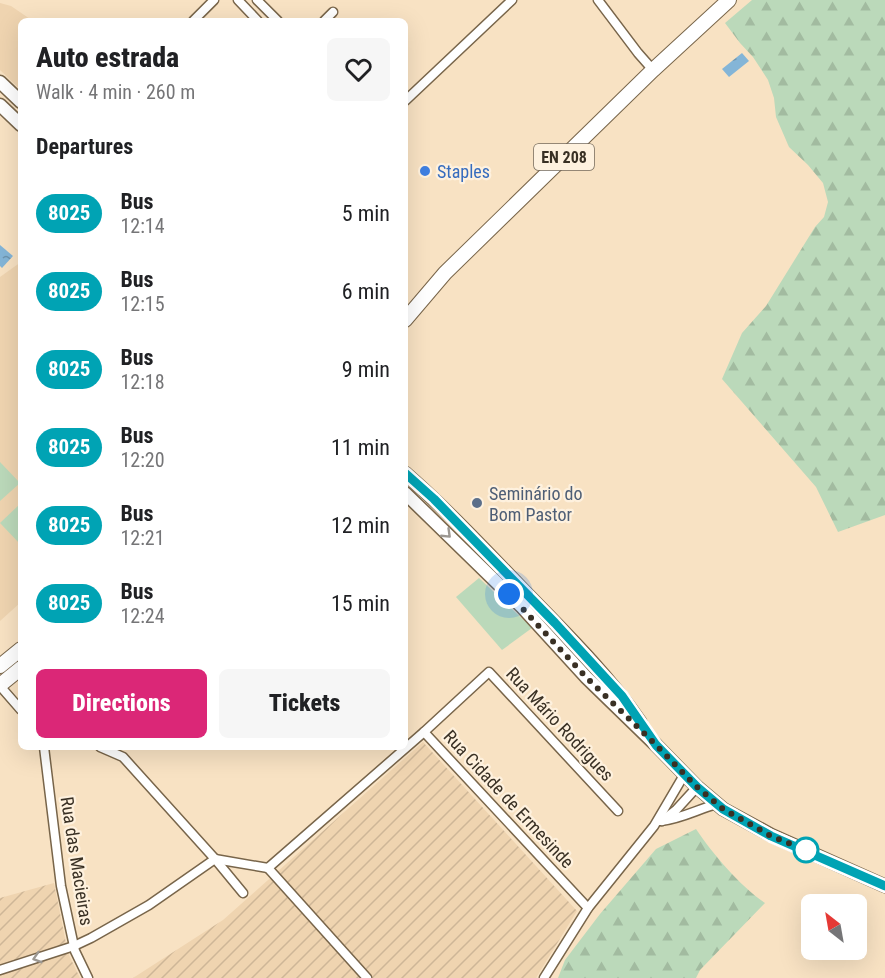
<!DOCTYPE html>
<meta charset="utf-8">
<style>
:root{--surface:#fff;--page:#f6f6f6;--text:#202124;--muted:#757577;--accent:#db2777}
body{margin:0;font-family:"Roboto Condensed",sans-serif;background:var(--page);color:var(--text);height:100vh;display:flex;flex-direction:column;font-size:22px;white-space:nowrap}
*{box-sizing:border-box;margin:0}
p{font-size:20px;color:var(--muted)}
.icon{flex:none;width:33px;height:33px;fill:none;stroke:currentColor;stroke-width:2;stroke-linecap:round;stroke-linejoin:round}
.map{position:relative;flex:1;overflow:hidden}
.details{position:absolute;left:18px;top:18px;width:390px;height:732px;display:flex;flex-direction:column;background:var(--surface);border-radius:9px;box-shadow:0 6px 24px #0002}
.details>*{flex:none}
.badge{padding:0 12px;border-radius:20px;font-size:21px;line-height:39px}
.needle{width:39px;rotate:329deg}
.tools{position:absolute;left:801px;top:894px;display:grid;gap:12px}
.tools a{display:grid;place-items:center;width:66px;height:66px;border-radius:9px;background:var(--surface);box-shadow:0 6px 24px #0002;font-size:30px}
.you{position:absolute;width:30px;height:30px;margin:-15px;border:4px solid #fff;border-radius:50%;background:#1a73e8;box-shadow:0 0 0 9px #1a73e833}
.map>.badge{position:absolute;translate:-50% -50%;box-shadow:0 0 0 3px #fff}
h2{padding:0 18px;font-size:22px;line-height:54px}
.round{display:grid;place-items:center;flex:none;width:63px;height:63px;border-radius:9px;background:var(--page)}
.head{display:flex;align-items:center;justify-content:space-between;height:102px;padding:0 18px}
h1{font-size:28px;font-weight:800;line-height:45px}
.button{display:flex;gap:12px;margin-top:auto;padding:12px 18px}
.button a{flex:1;height:69px;border-radius:9px;background:var(--accent);color:#fff;font-size:24px;font-weight:800;line-height:69px;text-align:center}
.button a+a{background:var(--page);color:var(--text)}
ul{padding:0;list-style:none}
li{display:flex;align-items:center;gap:18px;height:78px;padding:0 18px}
li div{flex:1}
li b{display:block;font-size:22px}
li em{font-style:normal}
li .badge{min-width:66px;font-weight:700;text-align:center}
.map>svg:first-child{display:block}
</style>
<div class="map">
<svg width="885" height="978" viewBox="0 0 885 978">
<defs>
<pattern id="industrial-furrows" width="10" height="10" patternUnits="userSpaceOnUse" patternTransform="scale(1.5)"><rect width="10" height="10" fill="#efd4b0"/><path d="M-1 1l2-2M0 10L10 0M9 11l2-2" fill="none" stroke="#ceb697"/></pattern>
<pattern id="forest-firs" width="22" height="20" patternUnits="userSpaceOnUse" patternTransform="scale(1.5)"><rect width="22" height="20" fill="#bbd9ba"/><path d="M5 1l3.5 6h-7zM16 11l3.5 6h-7z" fill="#a2bba0"/></pattern>
<pattern id="water-ripples" width="26" height="14" patternUnits="userSpaceOnUse" patternTransform="scale(1.5)"><rect width="26" height="14" fill="#84b5d7"/><path d="M2 4q2-2 4 0t4 0M15 11q2-2 4 0t4 0" fill="none" stroke="#6d94ae"/></pattern>
</defs>
<rect width="100%" height="100%" fill="#f8e2c3"/>
<g fill="#efd4b0">
<path d="M 0,3 L 11,6 L 33,21 L 21,21 L 21,90 L 0,70 Z"/>
<path d="M 21,262 L 21,602 L 0,621 L 0,277 Z"/>
</g>
<g fill="url(#industrial-furrows)">
<path d="M 423,742 L 577,911 L 536,978 L 133,978 L 223,920 Z"/>
<path d="M 54,883 L 68,953 L 80,978 L 0,978 L 0,898 Z"/>
</g>
<g fill="#bbd9ba">
<path d="M 0,462 L 20,483 L 0,501 Z"/>
<path d="M 21,503 L 21,545 L 0,523 Z"/>
<path d="M 479,578 L 532,628 L 502,650 L 456,597 Z"/>
</g>
<g fill="url(#forest-firs)">
<path d="M 752,0 L 885,0 L 885,515 L 838,532 L 816,487 L 722,379 L 742,333 L 766,306 L 815,227 L 824,217 L 828,202 L 823,183 L 808,165 L 789,147 L 776,117 L 774,98 L 768,80 L 753,57 L 740,43 L 725,23 Z"/>
<path d="M 696,829 C 712,853 741,887 765,903 L 700,970 L 696,978 L 558,978 L 565,960 L 600,914 L 656,849 Z"/>
</g>
<g fill="url(#water-ripples)">
<path d="M 742,53 L 749,61 L 729,77 L 722,69 Z"/>
<path d="M 0,245 L 13,256 L 2,268 L 0,266 Z"/>
</g>
<g fill="none" stroke-linecap="round" stroke-linejoin="round">
<g stroke="#78654a" stroke-width="11">
<g id="street">
<path d="M 238,0 L 258,21"/>
<path d="M 257,0 L 278,21"/>
<path d="M 598,0 L 638,53 L 653,70"/>
<path d="M 193,21 L 214,0"/>
<path d="M 324,21 L 333,12"/>
<path d="M 405,101 L 512,0"/>
<path d="M 0,686 L 21,710"/>
<path d="M 424,732 L 588,908"/>
<path d="M 44,747 L 61,886 L 75,951 L 88,978"/>
<path d="M 100,747 L 123,757 L 215,859 L 243,893"/>
<path d="M 661,821 C 681,819 698,809 717,804"/>
<path d="M 662,821 L 676,810 L 697,787"/>
<path d="M 215,859 L 268,868"/>
<path d="M 268,868 L 424,732 L 489,672 L 618,811"/>
<path d="M 268,868 L 367,978"/>
<path d="M 0,970 L 74,946 L 91,938 L 149,905 L 215,859"/>
<path d="M 544,978 L 588,908 L 654,826 L 684,775"/>
</g>
</g>
<g stroke="#78654a" stroke-width="15">
<g id="secondary">
<path d="M 0,82 L 21,102"/>
<path d="M 0,105 L 21,125"/>
<path d="M 405,473 C 447,510 486,551 525,592 C 565,633 607,674 640,722"/>
<path d="M 405,493 L 522,607 L 586,677 L 656,745 L 697,787 L 723,809 L 771,835 L 885,886"/>
</g>
</g>
<g stroke="#78654a" stroke-width="16">
<g id="primary">
<path d="M 405,320 L 445,273 L 653,70 L 729,0"/>
<path d="M 0,666 L 21,649"/>
<path d="M 0,685 L 21,668"/>
</g>
</g>
<use href="#street" stroke="#fff" stroke-width="8"/>
<use href="#secondary" stroke="#fff" stroke-width="12"/>
<use href="#primary" stroke="#fff" stroke-width="14"/>
</g>
<defs><path id="oneway-chevron" d="M-2-3.5L2.5 0L-2 3.5" fill="none" stroke-width="1.6" stroke-linecap="round" stroke-linejoin="round" transform="scale(1.5)"/></defs>
<g stroke="#9c9892">
<use href="#oneway-chevron" transform="translate(447 534) rotate(44)"/>
<use href="#oneway-chevron" transform="translate(37 958) rotate(163)"/>
</g>
<g fill="none" stroke-linecap="round" stroke-linejoin="round">
<g stroke="#fff" stroke-width="14">
<path id="line" d="M 405,473 L 434,499 L 555,623 L 622,696 L 656,745 L 697,787 L 723,809 L 771,836 L 885,886"/>
</g>
<use href="#line" stroke="#00a3b4" stroke-width="9"/>
<path stroke="#393024" stroke-width="6" stroke-dasharray="0 10.8" d="M 509,594 L 586,677 L 656,745 L 697,787 L 723,809 L 771,836 L 808,851 L 806,850"/>
</g>
<circle fill="#3f7fe0" stroke="#fef1de" stroke-width="2" cx="425" cy="171" r="6"/>
<circle fill="#5c6f8a" stroke="#fef1de" stroke-width="2" cx="477" cy="503" r="6"/>
<circle fill="#fff" stroke="#00a3b4" stroke-width="3" cx="806" cy="850" r="12"/>
<g text-anchor="middle" dominant-baseline="central" stroke-width="4.5" stroke-linejoin="round" paint-order="stroke">
<rect fill="#fef1de" stroke="#746a5c" stroke-width="1.5" x="534" y="144" width="60" height="26" rx="4.5"/>
<g font-size="16" font-weight="bold" fill="#393024">
<text x="564" y="157">EN 208</text>
</g>
<g font-size="18" fill="#366cbe" stroke="#fef1de" text-anchor="start">
<text x="437" y="171">Staples</text>
</g>
<g font-size="18" fill="#4e5e75" stroke="#fef1de" text-anchor="start">
<text x="489" y="493">Seminário do<tspan x="489" dy="21">Bom Pastor</tspan></text>
</g>
<g font-size="18" fill="#393024" stroke="#fef1de">
<text transform="translate(560 724) rotate(47)">Rua Mário Rodrigues</text>
<text transform="translate(509 799) rotate(47)">Rua Cidade de Ermesinde</text>
<text transform="translate(77 861) rotate(81)">Rua das Macieiras</text>
</g>
</g>
</svg>
<div class="tools">
<a><svg class="needle" viewBox="-14 -14 28 28"><path d="M0-13l5 13h-10z" fill="#e53935"/><path d="M0 13l5-13h-10z" fill="#757577"/></svg></a>
</div>
<div class="you" style="left:509px;top:594px"></div>
<section class="details">
<div class="head"><div><h1>Auto estrada</h1><p>Walk · 4 min · 260 m</p></div><a class="round"><svg class="icon" aria-label="heart" viewBox="0 0 24 24"><path d="M12 20l-8-8c-3-5 5-10 8-4 3-6 11-1 8 4z"/></svg></a></div>
<h2>Departures</h2>
<ul>
<li><span class="badge" style="background:#00a3b4;color:#fff">8025</span><div><b>Bus</b><p>12:14</p></div><em>5 min</em></li>
<li><span class="badge" style="background:#00a3b4;color:#fff">8025</span><div><b>Bus</b><p>12:15</p></div><em>6 min</em></li>
<li><span class="badge" style="background:#00a3b4;color:#fff">8025</span><div><b>Bus</b><p>12:18</p></div><em>9 min</em></li>
<li><span class="badge" style="background:#00a3b4;color:#fff">8025</span><div><b>Bus</b><p>12:20</p></div><em>11 min</em></li>
<li><span class="badge" style="background:#00a3b4;color:#fff">8025</span><div><b>Bus</b><p>12:21</p></div><em>12 min</em></li>
<li><span class="badge" style="background:#00a3b4;color:#fff">8025</span><div><b>Bus</b><p>12:24</p></div><em>15 min</em></li>
</ul>
<div class="button"><a>Directions</a><a>Tickets</a></div>
</section>
</div>
